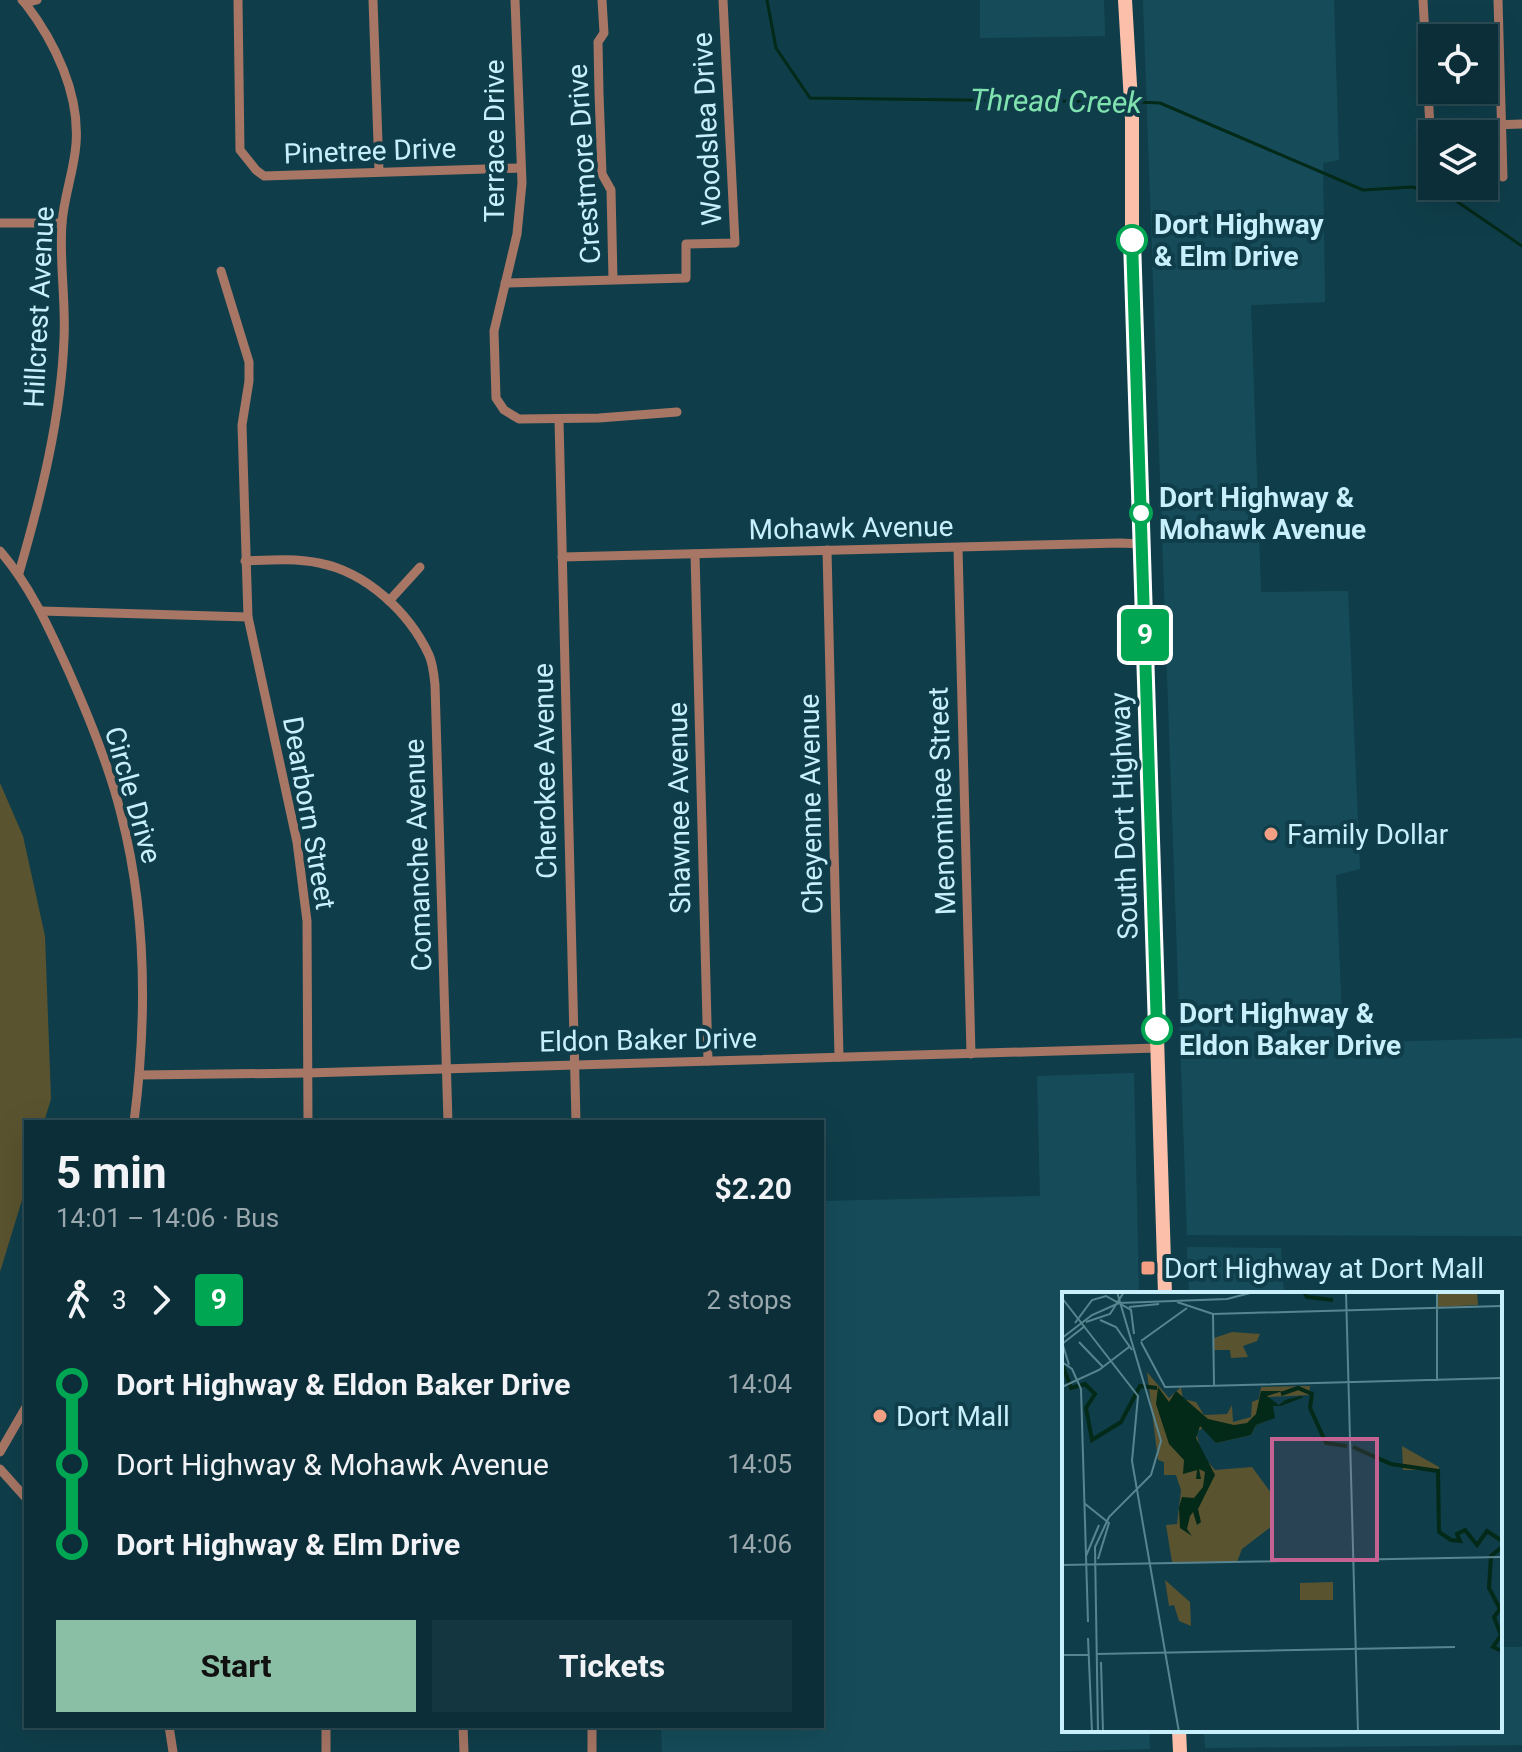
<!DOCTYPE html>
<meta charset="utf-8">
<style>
:root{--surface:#0b2e38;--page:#143640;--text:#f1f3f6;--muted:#9aa8ae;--line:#2b4a53;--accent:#8abfa5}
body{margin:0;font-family:Roboto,sans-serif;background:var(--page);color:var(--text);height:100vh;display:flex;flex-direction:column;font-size:30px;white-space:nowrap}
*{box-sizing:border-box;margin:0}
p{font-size:26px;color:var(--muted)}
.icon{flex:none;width:44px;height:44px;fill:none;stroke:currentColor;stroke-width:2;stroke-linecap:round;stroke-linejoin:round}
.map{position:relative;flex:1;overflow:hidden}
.side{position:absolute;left:24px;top:1120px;width:800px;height:608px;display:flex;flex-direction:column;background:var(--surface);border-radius:0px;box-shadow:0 8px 32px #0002,0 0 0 2px var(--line)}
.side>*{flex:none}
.badge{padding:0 16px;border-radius:6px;font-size:28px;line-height:52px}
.fabs{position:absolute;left:1418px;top:24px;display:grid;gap:16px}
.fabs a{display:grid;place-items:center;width:80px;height:80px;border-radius:0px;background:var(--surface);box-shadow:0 8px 32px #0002,0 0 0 2px var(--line);font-size:40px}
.map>.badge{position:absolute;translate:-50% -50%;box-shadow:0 0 0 4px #fff}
.legs{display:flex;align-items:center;gap:12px;height:88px;padding:0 32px;font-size:26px}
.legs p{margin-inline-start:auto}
.head{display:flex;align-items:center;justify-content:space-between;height:136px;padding:0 32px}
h1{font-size:44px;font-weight:700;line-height:60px}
.cta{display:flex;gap:16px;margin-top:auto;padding:16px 32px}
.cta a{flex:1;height:92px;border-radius:0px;background:var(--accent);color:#111;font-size:32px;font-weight:700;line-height:92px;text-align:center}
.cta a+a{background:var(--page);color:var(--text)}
ul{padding:0 32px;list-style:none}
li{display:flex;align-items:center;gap:28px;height:80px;font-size:30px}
li i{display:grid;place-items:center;width:12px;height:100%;margin:0 10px;background:currentColor}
li i::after{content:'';width:20px;height:20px;margin:-10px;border:6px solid;border-radius:50%;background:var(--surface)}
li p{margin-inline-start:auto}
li:first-child i{background:linear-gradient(#0000 50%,currentColor 0)}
li:last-child i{background:linear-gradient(currentColor 50%,#0000 0)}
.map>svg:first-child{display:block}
</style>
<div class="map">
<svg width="1522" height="1752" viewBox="0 0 1522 1752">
<rect width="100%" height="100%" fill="#0f3e4a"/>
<g fill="#164c5a">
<path d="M 980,0 L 1104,0 L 1105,36 L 980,38 Z"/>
<path d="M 1143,0 L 1334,0 L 1339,160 L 1323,163 L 1325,302 L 1251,305 L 1261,592 L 1348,591 L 1360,869 L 1336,875 L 1343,1043 L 1522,1038 L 1522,1236 L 1187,1235 Z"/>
<path d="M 1134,1073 L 1139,1294 L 1064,1294 L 1064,1730 L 1149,1730 L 1150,1749 L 1033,1752 L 662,1752 L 661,1726 L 822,1726 L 822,1201 L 1040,1196 L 1037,1076 Z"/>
<path d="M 1187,1247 L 1281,1248 L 1284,1294 L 1189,1294 Z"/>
<path d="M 1500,1647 L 1522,1647 L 1522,1745 L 1205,1748 L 1204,1730 L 1500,1730 Z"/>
</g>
<path fill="#5a532f" d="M 0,783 L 23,836 L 45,936 L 51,1099 L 44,1122 L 26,1122 L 26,1187 L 0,1272 Z"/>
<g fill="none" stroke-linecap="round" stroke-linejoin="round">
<g stroke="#032918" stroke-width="3">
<path d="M 767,0 L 776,48 L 810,98 L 1125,102"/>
<path d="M 1137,102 L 1160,103 L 1363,190 L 1412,187 L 1449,196 L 1522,246"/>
</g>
<g stroke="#a77665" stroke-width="9">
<path d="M 22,0 L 25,3 L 37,0"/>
<path d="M 238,0 L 240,150 L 256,170 L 264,176 L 520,168"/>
<path d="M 373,0 L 379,171"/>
<path d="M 515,0 L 522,183 L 517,234 L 494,331 L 496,398 L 504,410 L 519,419 L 599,418 L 677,412"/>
<path d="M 602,0 L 604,33 L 598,42 L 599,93 L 602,174 L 611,190 L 613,279"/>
<path d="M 1423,0 L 1430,127 L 1522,124"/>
<path d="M 1498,0 L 1503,177"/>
<path d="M 0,223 L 62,223"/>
<path d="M 221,271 L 249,362 L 249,381 L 242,425 L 248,617 L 297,842 L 307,921 L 308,1122"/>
<path d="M 505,283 L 686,278 L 686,244 L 735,243 L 723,0"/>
<path d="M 559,420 L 576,1122"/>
<path d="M 958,548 L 971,1054"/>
<path d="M 827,550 L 839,1057"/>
<path d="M 0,551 C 31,587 49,628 69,672 C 89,717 109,765 121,814 C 147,914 147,1020 134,1122"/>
<path d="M 695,554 L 708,1061"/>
<path d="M 562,557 L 1120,543 L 1142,544"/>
<path d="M 245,561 C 270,560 294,558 319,563 C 366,572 409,612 429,655 C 433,664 434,675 435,685 L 448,1122"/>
<path d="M 19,573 C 41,497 61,418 64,339 C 66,300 59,261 62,223 C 64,196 74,171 76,144 C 80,94 55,42 25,3"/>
<path d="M 389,601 L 420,567"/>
<path d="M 41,611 L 248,617"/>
<path d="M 140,1075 L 307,1073 L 1157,1048"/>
<path d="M 0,1452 L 26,1407"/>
<path d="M 0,1469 L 26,1498"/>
<path d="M 169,1726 L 173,1752"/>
<path d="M 326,1726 L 326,1752"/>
<path d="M 463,1726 L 464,1752"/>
<path d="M 592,1726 L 592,1752"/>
</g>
<g stroke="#fbbfaa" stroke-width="14">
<path d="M 1125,0 L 1132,119 L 1132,233 L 1165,1294"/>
<path d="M 1179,1730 L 1180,1752"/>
</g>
</g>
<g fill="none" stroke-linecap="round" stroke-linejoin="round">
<g stroke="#fff" stroke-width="18">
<path id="line-1" d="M 1132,240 L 1157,1029"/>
</g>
<use href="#line-1" stroke="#00a651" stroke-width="12"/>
</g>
<g fill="#fff" stroke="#00a651" stroke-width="4">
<circle cx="1132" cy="240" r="14"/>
<circle cx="1141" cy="513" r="10"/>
<circle cx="1157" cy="1029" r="14"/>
</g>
<g fill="#f39f83" stroke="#0f3e4a" stroke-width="3">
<circle cx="1271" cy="834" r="8"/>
<rect x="1140" y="1260" width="16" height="16" rx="4"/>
<circle cx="880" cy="1416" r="8"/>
</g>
<g text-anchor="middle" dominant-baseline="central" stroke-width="8" stroke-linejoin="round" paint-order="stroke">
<g font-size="28" fill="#c8effc" stroke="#0f3e4a">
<text transform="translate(707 129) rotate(-93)">Woodslea Drive</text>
<text transform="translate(494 141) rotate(-90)">Terrace Drive</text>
<text transform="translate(370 151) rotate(-2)">Pinetree Drive</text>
<text transform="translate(584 164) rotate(-94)">Crestmore Drive</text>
<text transform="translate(39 307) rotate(-87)">Hillcrest Avenue</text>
<text transform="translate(851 528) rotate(-1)">Mohawk Avenue</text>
<text transform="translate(545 771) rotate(-91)">Cherokee Avenue</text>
<text transform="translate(133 795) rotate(74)">Circle Drive</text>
<text transform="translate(942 801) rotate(-92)">Menominee Street</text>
<text transform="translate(811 804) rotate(-91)">Cheyenne Avenue</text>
<text transform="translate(679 808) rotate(-91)">Shawnee Avenue</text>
<text transform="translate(309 813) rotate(80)">Dearborn Street</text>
<text transform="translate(1124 816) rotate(-92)">South Dort Highway</text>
<text transform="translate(418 855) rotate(-92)">Comanche Avenue</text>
<text transform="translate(648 1040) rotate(-1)">Eldon Baker Drive</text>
</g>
<g font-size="28" font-weight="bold" fill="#c8effc" stroke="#0f3e4a" text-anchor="start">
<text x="1154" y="224">Dort Highway<tspan x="1154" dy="32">&amp; Elm Drive</tspan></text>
<text x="1159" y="497">Dort Highway &amp;<tspan x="1159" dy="32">Mohawk Avenue</tspan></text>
<text x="1179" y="1013">Dort Highway &amp;<tspan x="1179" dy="32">Eldon Baker Drive</tspan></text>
</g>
<g font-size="28" fill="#c8effc" stroke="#0f3e4a" text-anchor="start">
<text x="1287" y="834">Family Dollar</text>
<text x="1164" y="1268">Dort Highway at Dort Mall</text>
<text x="896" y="1416">Dort Mall</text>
</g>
<g font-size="30" font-style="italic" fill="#80e2af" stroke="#0f3e4a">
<text transform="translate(1056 101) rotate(1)">Thread Creek</text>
</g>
</g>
<g transform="translate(1062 1292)">
<rect width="440" height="440" fill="#0f3e4a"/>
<path d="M 377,0 L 415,0 L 416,13 L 374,15 ZM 170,40 L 198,42 L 195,49 L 181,54 L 186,65 L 169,66 L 168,58 L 152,58 L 152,46 ZM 85,80 L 107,106 L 119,95 L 121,107 L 134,110 L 142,123 L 165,122 L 170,113 L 171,130 L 189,125 L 190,110 L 197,107 L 199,95 L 248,94 L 247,103 L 207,105 L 204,129 L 194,133 L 189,143 L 154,151 L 143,135 L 134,140 L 140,163 L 153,178 L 190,175 L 212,205 L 210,234 L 180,257 L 175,270 L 110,270 L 104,233 L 115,232 L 119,198 L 114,183 L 102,183 L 102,170 L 96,168 ZM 340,154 L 377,175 L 377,178 L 341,178 ZM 103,288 L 128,310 L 129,334 L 117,329 L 112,313 L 107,314 ZM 271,290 L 271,308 L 238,308 L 238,291 Z" fill="#5a532f"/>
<path d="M 96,95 L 107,110 L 114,99 L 146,127 L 172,133 L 185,131 L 194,122 L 199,99 L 221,99 L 205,104 L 217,113 L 223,108 L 238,104 L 242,105 L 219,114 L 211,114 L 213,126 L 194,133 L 189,143 L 154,151 L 138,134 L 134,146 L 153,183 L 136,217 L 139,230 L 135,233 L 131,220 L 128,224 L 125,237 L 130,244 L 118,236 L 117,215 L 120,205 L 132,206 L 141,195 L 143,180 L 137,177 L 139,187 L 134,187 L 135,178 L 121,182 L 122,168 L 107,152 L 94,112 Z" fill="#032918"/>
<path fill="none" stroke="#032918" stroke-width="4" d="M 242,0 L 245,5 L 271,8M 1,74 L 9,96 L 23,92 L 33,102 L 24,116 L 30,148 L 59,130 L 78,94 L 95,96M 219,102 L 236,96 L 250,102 L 248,116 L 264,151 L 285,154M 291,155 L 329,172 L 376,179 L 377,240 L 389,248 L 398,249 L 395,242 L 403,238 L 415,253 L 425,239 L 440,249M 440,255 L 429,264 L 427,296 L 438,317 L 432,325 L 439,343 L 431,355 L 440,359"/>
<path fill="none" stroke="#598591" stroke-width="2" d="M 284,0 L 296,440M 0,6 L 76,104 L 70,169 L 117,440M 115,10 L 151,22 L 440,14M 67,15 L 97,12M 151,22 L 152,93M 38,28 L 54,35 L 70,58M 24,30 L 48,22 L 62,0M 13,31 L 30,8 L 44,4 L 69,18 L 72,42M 0,46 L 30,23 L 57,11 L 165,7 L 192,0M 79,49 L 125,16M 0,50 L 7,73M 17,50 L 41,75M 79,50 L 103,95 L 440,86M 0,52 L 23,34M 0,70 L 10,77 L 19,97 L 26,330M 375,89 L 375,0M 0,95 L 37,78 L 67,55M 22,211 L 47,231 L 36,267M 24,264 L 37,233M 0,273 L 440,265M 26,346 L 30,440M 34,362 L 393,355M 0,363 L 26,363M 39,370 L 41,440M 36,440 L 33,255 L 47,225 L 89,183 L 99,149 L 55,0"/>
<path fill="#c46393" fill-opacity="0.15" stroke="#c46393" stroke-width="4" d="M 210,147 L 315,147 L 315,268 L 210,268 Z"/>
<rect width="440" height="440" fill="none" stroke="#c8effc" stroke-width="4"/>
</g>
</svg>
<div class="fabs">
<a><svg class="icon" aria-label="locate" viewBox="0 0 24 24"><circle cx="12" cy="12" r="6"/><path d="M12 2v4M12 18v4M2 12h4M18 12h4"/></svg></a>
<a><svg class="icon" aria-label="layers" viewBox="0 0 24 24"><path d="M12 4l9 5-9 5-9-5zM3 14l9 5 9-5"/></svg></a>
</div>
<b class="badge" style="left:1145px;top:635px;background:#00a651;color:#fff">9</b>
<section class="side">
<div class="head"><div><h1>5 min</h1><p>14:01 – 14:06 · Bus</p></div><b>$2.20</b></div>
<div class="legs"><svg class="icon" aria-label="walk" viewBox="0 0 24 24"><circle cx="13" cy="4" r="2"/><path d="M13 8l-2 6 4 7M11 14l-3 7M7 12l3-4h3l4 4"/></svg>3<svg class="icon" aria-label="forward" viewBox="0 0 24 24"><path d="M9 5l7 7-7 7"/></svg><b class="badge" style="background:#00a651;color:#fff">9</b><p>2 stops</p></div>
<ul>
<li><i style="color:#00a651"></i><b>Dort Highway &amp; Eldon Baker Drive</b><p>14:04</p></li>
<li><i style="color:#00a651"></i><span>Dort Highway &amp; Mohawk Avenue</span><p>14:05</p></li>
<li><i style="color:#00a651"></i><b>Dort Highway &amp; Elm Drive</b><p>14:06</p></li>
</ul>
<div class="cta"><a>Start</a><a>Tickets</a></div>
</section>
</div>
